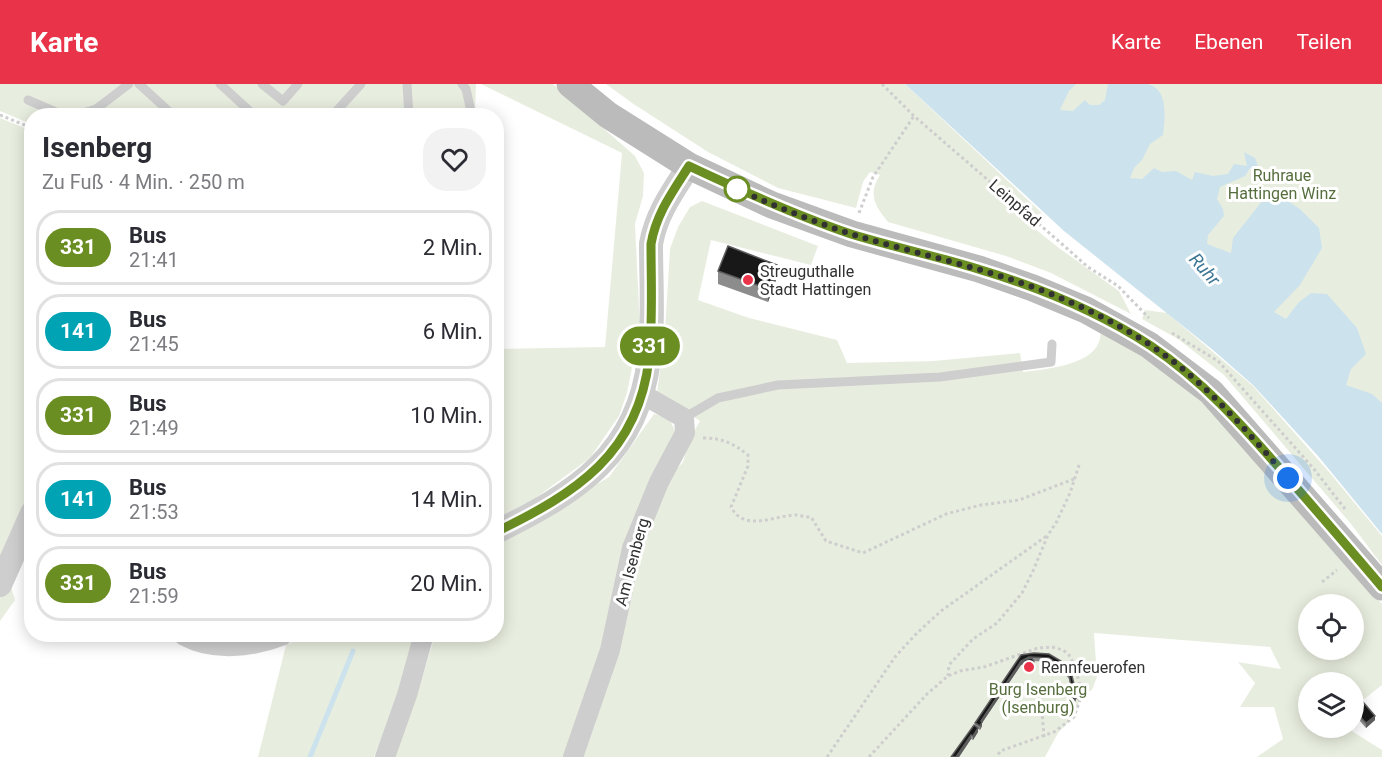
<!DOCTYPE html>
<html lang="de">
<meta charset="utf-8">
<style>
:root{--surface:#fff;--page:#f2f2f3;--text:#2b2b33;--muted:#7c7c81;--line:#e1e1e2;--accent:#e83349}
body{margin:0;font-family:Roboto,sans-serif;background:var(--page);color:var(--text);height:100vh;display:flex;flex-direction:column;font-size:22px;white-space:nowrap}
*{box-sizing:border-box;margin:0}
p{font-size:20px;color:var(--muted)}
.icon{flex:none;width:33px;height:33px;fill:none;stroke:currentColor;stroke-width:2;stroke-linecap:round;stroke-linejoin:round}
.map{position:relative;flex:1;overflow:hidden}
.sheet{position:absolute;left:24px;top:24px;width:480px;height:534px;display:flex;flex-direction:column;background:var(--surface);border-radius:24px;box-shadow:0 3px 15px #0003}
.sheet>*{flex:none}
.badge{padding:0 12px;border-radius:20px;font-size:21px;line-height:39px}
.fabs{position:absolute;left:1298px;top:510px;display:grid;gap:12px}
.fabs a{display:grid;place-items:center;width:66px;height:66px;border-radius:50%;background:var(--surface);box-shadow:0 3px 15px #0003;font-size:30px}
.you{position:absolute;width:30px;height:30px;margin:-15px;border:4px solid #fff;border-radius:50%;background:#1a73e8;box-shadow:0 0 0 9px #1a73e833}
.map>.badge{position:absolute;translate:-50% -50%;box-shadow:0 0 0 3px #fff}
.round{display:grid;place-items:center;flex:none;width:63px;height:63px;border-radius:24px;background:var(--page)}
.overview{display:flex;align-items:center;justify-content:space-between;height:102px;padding:0 18px}
h1{font-size:28px;font-weight:700;line-height:45px}
ul{padding:0;list-style:none}
li{display:flex;align-items:center;gap:18px;height:75px;margin:0 12px 9px;padding:0 6px;border:3px solid var(--line);border-radius:24px}
li div{flex:1}
li b{display:block;font-size:22px}
li em{font-style:normal}
li .badge{min-width:66px;font-weight:700;text-align:center}
header{display:flex;align-items:center;gap:36px;box-sizing:border-box;height:84px;padding:0 30px;background:var(--accent);color:#fff}
header strong{font-size:28px}
nav{display:flex;gap:33px;margin-inline-start:auto;font-size:21px}
.map>svg:first-child{display:block}
</style>
<header>
<strong>Karte</strong>
<nav><a>Karte</a><a>Ebenen</a><a>Teilen</a></nav>
</header>
<div class="map">
<svg width="1382" height="673" viewBox="0 0 1382 673">
<rect width="100%" height="100%" fill="#fff"/>
<g fill="#e8eedf" fill-rule="evenodd">
<path d="M 0,0 L 476,0 L 475,31 L 32,32 L 31,40 L 0,27 Z"/>
<path d="M 481,0 L 553,0 L 635,72 L 644,89 L 643,112 L 635,140 L 640,243 L 627,309 L 619,332 L 590,374 L 529,419 L 497,434 L 497,265 L 605,263 L 622,69 Z"/>
<path d="M 606,0 L 905,0 L 1046,133 L 1020,133 L 1059,164 L 1119,207 L 1131,230 L 1051,189 L 1006,172 L 888,138 C 874,121 868,110 880,91 L 870,88 L 863,98 L 856,124 L 778,104 L 708,68 L 632,19 Z"/>
<path d="M 1031,0 L 1382,0 L 1382,346 Z"/>
<path d="M 0,34 L 32,47 L 31,421 L 3,477 L 15,516 L 0,537 Z"/>
<path d="M 702,117 L 818,162 L 811,181 L 711,156 L 698,216 L 749,234 L 837,256 L 847,279 L 933,277 L 1020,269 L 1023,288 C 1044,285 1090,282 1099,258 C 1101,254 1100,247 1101,243 L 1155,277 L 1207,321 L 1312,434 L 1382,520 L 1382,601 L 1353,624 L 1353,598 L 1308,598 L 1308,644 L 1347,644 L 1382,666 L 1382,673 L 1257,673 L 1283,655 L 1274,623 L 1240,623 L 1255,599 L 1238,578 L 1281,585 L 1270,563 L 1094,549 L 1097,593 L 1092,606 L 1081,612 L 1074,632 L 1058,649 L 1045,673 L 578,673 L 638,463 L 664,399 L 683,378 L 690,354 L 700,337 L 657,309 L 665,246 L 670,165 L 678,143 L 690,123 ZM 1308,520 L 1353,520 L 1353,566 L 1308,566 Z"/>
<path d="M 1145,226 L 1167,229 L 1253,302 L 1330,389 L 1382,452 L 1382,481 L 1351,440 L 1224,291 L 1178,255 L 1142,235 Z"/>
<path d="M 654,330 L 669,334 L 675,347 L 606,566 L 567,673 L 393,673 L 415,617 L 435,551 L 496,550 L 497,457 L 537,436 L 609,393 Z"/>
<path d="M 308,551 L 416,551 L 398,611 L 374,673 L 258,673 L 286,561 Z"/>
</g>
<path fill="#cce2ed" d="M 905,0 L 1076,0 L 1069,7 L 1060,26 L 1073,27 L 1085,16 L 1090,21 L 1099,21 L 1105,16 L 1108,0 C 1120,0 1135,0 1147,0 C 1169,4 1165,35 1163,51 L 1150,60 L 1142,76 L 1134,84 L 1130,94 L 1142,95 L 1154,84 L 1162,88 L 1176,87 L 1192,96 L 1195,88 L 1213,92 L 1228,90 L 1234,80 L 1247,82 L 1244,68 L 1255,74 L 1259,85 L 1250,84 L 1245,92 L 1220,103 L 1217,115 L 1223,125 L 1224,132 L 1208,151 L 1207,160 L 1231,169 L 1233,154 L 1266,112 L 1285,115 L 1300,125 L 1319,144 L 1322,164 L 1300,201 L 1274,228 L 1286,235 L 1299,218 L 1311,209 L 1327,210 L 1357,244 L 1366,270 L 1351,285 L 1346,301 L 1372,310 L 1382,319 L 1382,450 L 1318,372 L 1253,301 L 1213,266 L 1064,147 Z"/>
<g fill="none" stroke-linecap="round" stroke-linejoin="round">
<path stroke="#cce2ed" stroke-width="5" d="M 310,673 L 353,567"/>
<g stroke="#cecece" stroke-width="3" stroke-dasharray="3 3" stroke-linecap="butt">
<path d="M 882,0 L 914,32 L 1062,160 L 1088,183 L 1118,202 L 1149,234"/>
<path d="M 0,31 L 32,44"/>
<path d="M 859,129 L 873,93 L 914,32"/>
<path d="M 1172,249 L 1218,277 L 1314,385 L 1345,425"/>
<path d="M 703,354 C 722,354 733,359 748,371 L 748,382 L 731,423 C 745,449 774,431 797,431 C 801,432 806,433 811,433 L 826,457 L 863,469 L 946,430 L 981,421 L 1019,416 L 1074,395"/>
<path d="M 1322,498 L 1337,486"/>
<path d="M 948,592 L 949,581 L 973,555 L 997,539 L 1022,509 L 1033,487 L 1048,451 L 1056,439 L 1070,409 L 1080,378"/>
<path d="M 1044,653 L 1041,616 L 1048,605"/>
<path d="M 827,673 L 895,573 L 917,549 L 941,527 L 1048,451"/>
<path d="M 869,673 L 927,610 L 948,592 L 960,587 L 984,583 L 1038,564 L 1052,563 L 1063,566 L 1069,571 L 1075,582 L 1082,610 L 1074,633 L 1054,648 L 1000,667 L 997,673"/>
</g>
<g stroke="#cecece" stroke-width="9">
<path d="M 139,0 L 174,32"/>
<path d="M 220,0 L 255,32"/>
<path d="M 262,0 L 283,17 L 298,0"/>
<path d="M 407,0 L 409,32"/>
<path d="M 462,0 L 466,5 L 472,32"/>
<path d="M 28,16 L 65,32"/>
<path d="M 73,32 L 96,25 L 129,0"/>
<path d="M 332,32 L 361,0"/>
<path d="M 684,334 L 718,314 L 778,301 L 940,293 L 1051,278 L 1052,260"/>
</g>
<g stroke="#cecece" stroke-width="20">
<path d="M 385,673 L 407,611 L 424,550"/>
<path d="M 573,673 L 610,566 L 632,464 L 659,398 L 685,349 L 684,334 L 642,310"/>
</g>
<g stroke="#cecece" stroke-width="24">
<path d="M 496,448 C 576,409 638,370 649,275 C 654,237 651,198 651,160 C 656,130 673,107 689,82"/>
<path d="M 0,501 L 32,429"/>
<path d="M 185,550 C 214,566 252,561 281,550"/>
</g>
<path stroke="#bbb" stroke-width="27" d="M 570,0 L 608,31 L 689,82 L 772,121 L 852,150 L 979,185 L 1033,204 L 1086,226 L 1149,261 L 1211,308 L 1382,503"/>
</g>
<g fill="#8c8c8c">
<path d="M 718,187 L 777,193 L 768,218 L 718,200 Z"/>
<path d="M 1049,570 L 1071,588 L 1076,608 L 1080,608 L 1079,616 L 1076,615 L 1071,631 L 1066,629 L 1066,625 L 1071,613 L 1070,612 L 1070,607 L 1072,608 L 1069,595 L 1065,590 L 1049,578 L 1033,577 L 1034,583 L 1030,588 L 1025,586 L 1024,580 L 1021,581 L 982,639 L 982,642 L 980,646 L 978,645 L 978,648 L 973,656 L 971,655 L 959,673 L 951,673 L 975,642 L 975,639 L 1021,571 Z"/>
<path d="M 1354,626 L 1375,636 L 1366,644 L 1354,630 Z"/>
</g>
<g fill="#5d5d5d">
<path d="M 777,181 L 777,193 L 768,218 L 768,205 Z"/>
<path d="M 1029,573 L 1029,577 L 1024,576 L 1024,580 L 1021,581 L 982,639 L 982,642 L 980,646 L 981,637 L 1021,577 Z"/>
<path d="M 1034,578 L 1034,583 L 1030,588 L 1030,584 Z"/>
<path d="M 1076,611 L 1076,615 L 1071,631 L 1071,626 Z"/>
<path d="M 1375,632 L 1375,636 L 1366,644 L 1366,639 Z"/>
<path d="M 978,644 L 978,648 L 973,656 L 973,652 Z"/>
<path d="M 971,651 L 971,655 L 959,673 L 956,673 Z"/>
</g>
<g fill="#181818" stroke="#5d5d5d" stroke-width="1.5">
<path d="M 728,162 L 777,181 L 768,205 L 718,187 Z"/>
<path d="M 1034,569 L 1049,570 L 1061,577 L 1071,588 L 1076,608 L 1080,608 L 1079,611 L 1076,611 L 1071,626 L 1066,625 L 1072,610 L 1070,607 L 1072,608 L 1072,606 L 1069,591 L 1065,585 L 1049,574 L 1029,573 L 1021,577 L 981,637 L 982,638 L 980,642 L 975,639 L 1021,571 Z"/>
<path d="M 1032,574 L 1034,578 L 1030,584 L 1025,582 L 1024,576 Z"/>
<path d="M 1363,618 L 1375,632 L 1366,639 L 1354,626 Z"/>
<path d="M 974,641 L 978,644 L 973,652 L 971,651 L 956,673 L 951,673 Z"/>
</g>
<g fill="none" stroke-linecap="round" stroke-linejoin="round">
<g stroke="#fff" stroke-width="14">
<path id="line" d="M 496,448 C 576,409 638,370 649,275 C 653,237 651,198 651,160 C 656,130 673,107 689,82 C 742,107 795,131 851,150 C 893,163 936,172 978,185 C 1038,203 1099,228 1151,262 C 1202,296 1242,341 1282,387 C 1315,425 1349,464 1382,503"/>
</g>
<use href="#line" stroke="#6b8e23" stroke-width="9"/>
<path stroke="#313131" stroke-width="6" stroke-dasharray="0 10.8" d="M 737,105 L 731,102 C 771,121 812,137 854,151 C 894,163 936,173 977,185 C 1044,204 1114,233 1170,275 C 1215,309 1251,352 1288,394"/>
</g>
<circle fill="#fff" stroke="#6b8e23" stroke-width="3" cx="737" cy="105" r="12"/>
<g fill="#e83349" stroke="#fff" stroke-width="2">
<circle cx="748" cy="196" r="6"/>
<circle cx="1029" cy="583" r="6"/>
</g>
<g text-anchor="middle" dominant-baseline="central" stroke-width="6" stroke-linejoin="round" paint-order="stroke">
<g font-size="16" fill="#566e3d" stroke="#fff">
<text x="1282" y="91">Ruhraue<tspan x="1282" dy="18">Hattingen Winz</tspan></text>
<text x="1038" y="605">Burg Isenberg<tspan x="1038" dy="18">(Isenburg)</tspan></text>
</g>
<g font-size="16" fill="#313131" stroke="#fff">
<text transform="translate(1015 119) rotate(41)">Leinpfad</text>
<text transform="translate(632 478) rotate(-75)">Am Isenberg</text>
</g>
<g font-size="16" fill="#313131" stroke="#fff" text-anchor="start">
<text x="760" y="187">Streuguthalle<tspan x="760" dy="18">Stadt Hattingen</tspan></text>
<text x="1041" y="583">Rennfeuerofen</text>
</g>
<g font-size="18" font-style="italic" fill="#3d7795" stroke="#fff">
<text transform="translate(1205 185) rotate(49)">Ruhr</text>
</g>
</g>
</svg>
<div class="fabs">
<a><svg class="icon" aria-label="locate" viewBox="0 0 24 24"><circle cx="12" cy="12" r="6"/><path d="M12 2v4M12 18v4M2 12h4M18 12h4"/></svg></a>
<a><svg class="icon" aria-label="layers" viewBox="0 0 24 24"><path d="M12 4l9 5-9 5-9-5zM3 14l9 5 9-5"/></svg></a>
</div>
<div class="you" style="left:1288px;top:394px"></div>
<b class="badge" style="left:650px;top:262px;background:#6b8e23;color:#fff">331</b>
<section class="sheet">
<div class="overview"><div><h1>Isenberg</h1><p>Zu Fuß · 4 Min. · 250 m</p></div><a class="round"><svg class="icon" aria-label="heart" viewBox="0 0 24 24"><path d="M12 20l-8-8c-3-5 5-10 8-4 3-6 11-1 8 4z"/></svg></a></div>
<ul>
<li><span class="badge" style="background:#6b8e23;color:#fff">331</span><div><b>Bus</b><p>21:41</p></div><em>2 Min.</em></li>
<li><span class="badge" style="background:#00a3b4;color:#fff">141</span><div><b>Bus</b><p>21:45</p></div><em>6 Min.</em></li>
<li><span class="badge" style="background:#6b8e23;color:#fff">331</span><div><b>Bus</b><p>21:49</p></div><em>10 Min.</em></li>
<li><span class="badge" style="background:#00a3b4;color:#fff">141</span><div><b>Bus</b><p>21:53</p></div><em>14 Min.</em></li>
<li><span class="badge" style="background:#6b8e23;color:#fff">331</span><div><b>Bus</b><p>21:59</p></div><em>20 Min.</em></li>
</ul>
</section>
</div>
